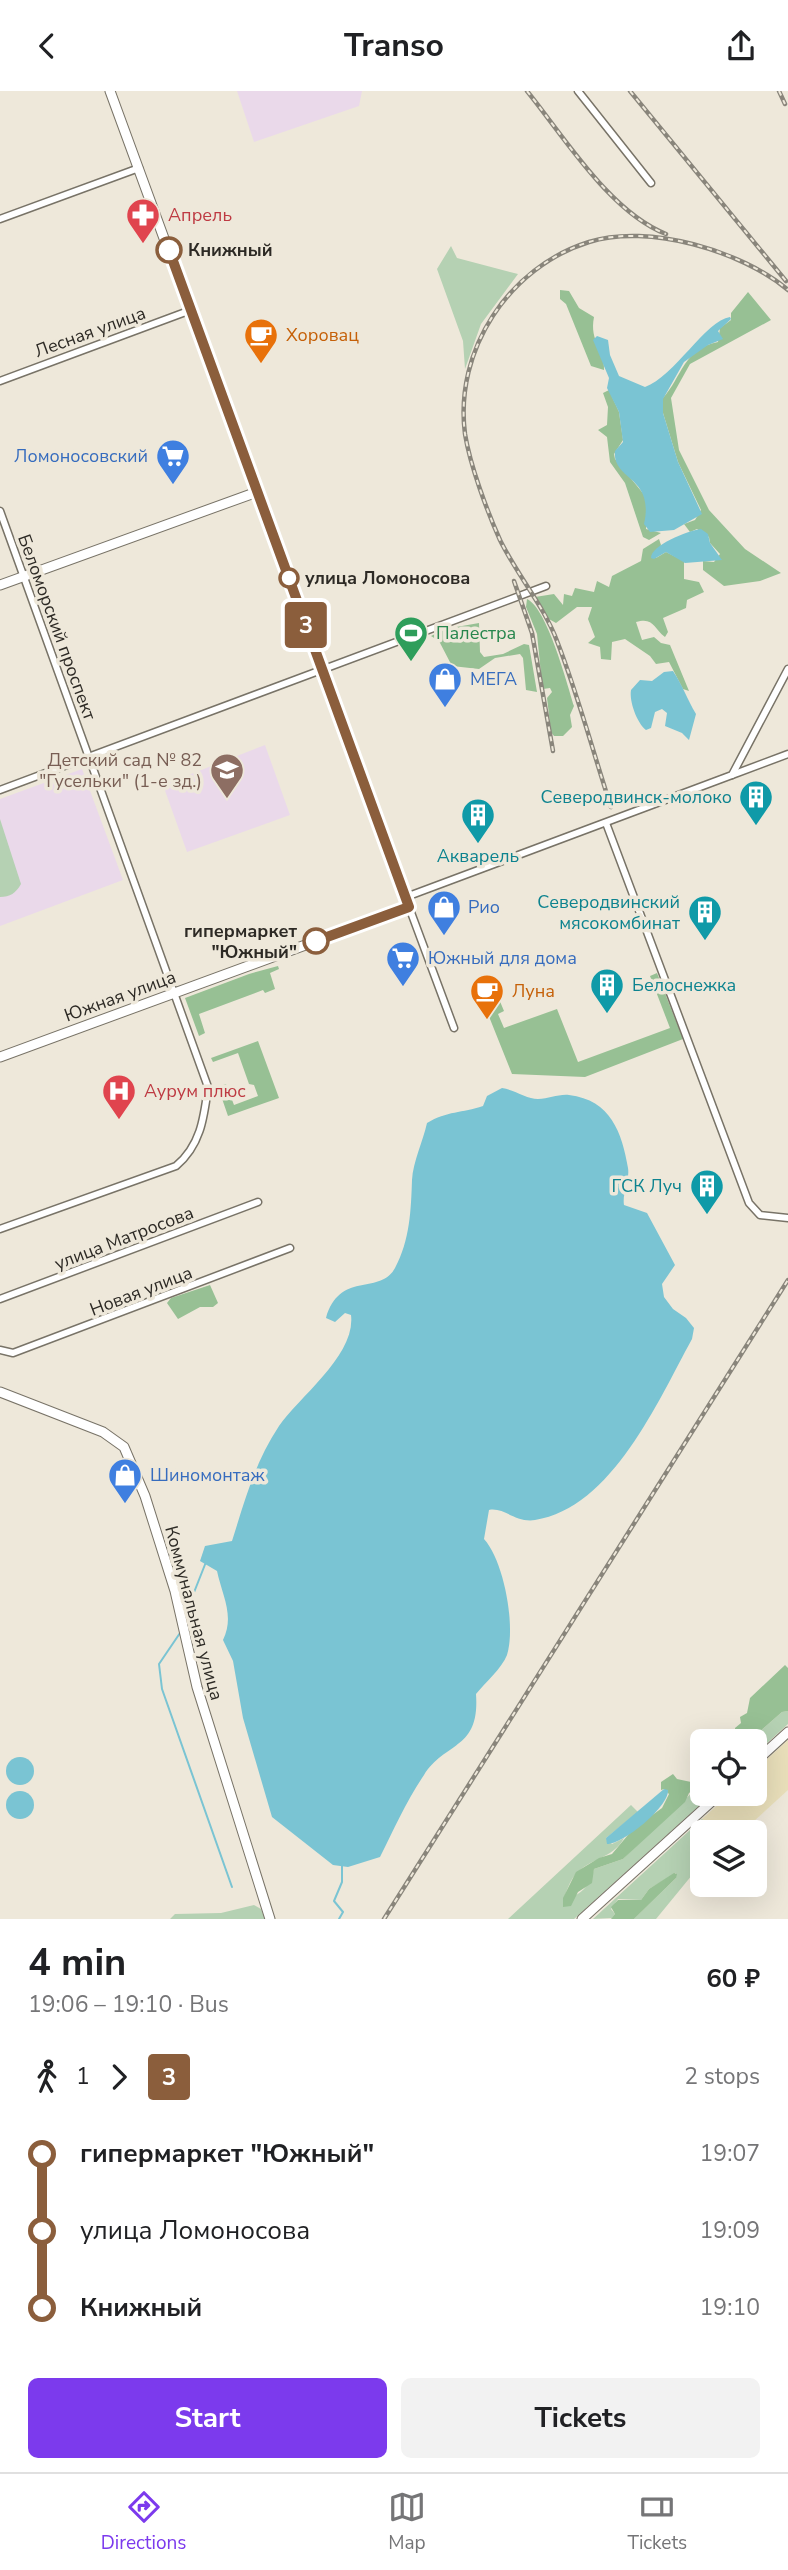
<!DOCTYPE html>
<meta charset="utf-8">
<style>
:root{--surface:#fff;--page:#f2f2f2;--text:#202124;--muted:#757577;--line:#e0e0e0;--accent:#7c3aed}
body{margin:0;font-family:"Nunito Sans",sans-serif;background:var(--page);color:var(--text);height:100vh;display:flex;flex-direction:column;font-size:26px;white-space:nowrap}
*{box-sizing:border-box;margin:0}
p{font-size:23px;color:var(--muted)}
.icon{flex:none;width:38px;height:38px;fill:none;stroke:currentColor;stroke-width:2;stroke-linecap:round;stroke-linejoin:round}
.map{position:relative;height:1828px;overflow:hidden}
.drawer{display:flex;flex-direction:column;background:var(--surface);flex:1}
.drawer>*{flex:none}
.badge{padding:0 14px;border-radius:5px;font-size:24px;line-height:46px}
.tools{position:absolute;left:690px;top:1638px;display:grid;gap:14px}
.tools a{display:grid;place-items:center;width:77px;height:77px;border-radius:10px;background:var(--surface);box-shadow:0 7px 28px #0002;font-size:35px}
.map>.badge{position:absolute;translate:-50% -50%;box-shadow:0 0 0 4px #fff}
.legs{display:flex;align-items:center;gap:10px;height:77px;padding:0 28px;font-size:23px}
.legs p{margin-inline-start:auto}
.overview{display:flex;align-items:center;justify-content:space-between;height:119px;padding:0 28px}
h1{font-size:38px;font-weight:700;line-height:52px}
.cta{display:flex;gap:14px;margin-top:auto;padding:14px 28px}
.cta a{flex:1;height:80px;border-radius:10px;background:var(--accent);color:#fff;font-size:28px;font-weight:700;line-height:80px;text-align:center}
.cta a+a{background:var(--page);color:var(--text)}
ul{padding:0 28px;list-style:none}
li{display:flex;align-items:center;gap:24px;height:77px;font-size:26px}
li i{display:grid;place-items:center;width:10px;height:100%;margin:0 9px;background:currentColor}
li i::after{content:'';width:18px;height:18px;margin:-9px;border:5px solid;border-radius:50%;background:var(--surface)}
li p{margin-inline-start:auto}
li:first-child i{background:linear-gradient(#0000 50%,currentColor 0)}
li:last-child i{background:linear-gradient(currentColor 50%,#0000 0)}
header{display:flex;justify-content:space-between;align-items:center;height:91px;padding:0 28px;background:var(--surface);font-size:32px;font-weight:700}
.dock{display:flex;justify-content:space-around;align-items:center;height:98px;border-top:2px solid var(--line);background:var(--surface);font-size:19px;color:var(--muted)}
.dock a{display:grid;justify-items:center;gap:4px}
.dock .selected{color:var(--accent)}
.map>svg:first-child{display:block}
</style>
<header><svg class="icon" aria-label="back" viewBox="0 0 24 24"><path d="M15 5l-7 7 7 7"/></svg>Transo<svg class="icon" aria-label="share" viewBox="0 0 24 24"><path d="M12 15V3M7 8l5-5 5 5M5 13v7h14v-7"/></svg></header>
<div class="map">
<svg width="788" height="1828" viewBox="0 0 788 1828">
<rect width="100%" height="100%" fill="#eee8da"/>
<g fill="#ead9ea">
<path d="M 237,0 L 362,0 L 359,15 L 254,51 Z"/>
<path d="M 265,654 L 290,724 L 187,761 L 163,694 Z"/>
<path d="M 82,678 L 123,789 L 0,835 L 0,708 Z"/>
</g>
<g fill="#b5d1b3">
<path d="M 451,155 L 457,167 L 518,183 L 481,233 L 465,278 L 463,250 L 437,178 Z"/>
<path d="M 0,728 L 21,793 C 16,802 10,806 0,806 Z"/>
<path d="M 788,1620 L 788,1633 L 754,1664 L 754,1650 L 749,1650 L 782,1621 Z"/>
<path d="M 702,1692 L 702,1703 L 712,1703 L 574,1828 L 508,1828 L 631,1714 L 638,1721 L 606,1747 L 612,1753 L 624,1747 C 613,1768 589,1767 575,1784 C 569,1791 566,1802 563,1810 C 581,1804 590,1795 594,1778 L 623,1768 Z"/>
<path d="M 702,1728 L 707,1731 L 699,1743 L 702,1764 L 694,1770 L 697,1778 L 656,1828 L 634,1828 L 676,1787 L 676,1782 L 649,1798 L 641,1809 L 618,1808 L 611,1818 L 615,1823 L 612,1827 L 593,1828 Z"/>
<path d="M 254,1814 L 261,1818 L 265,1828 L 170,1828 L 175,1823 L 221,1822 Z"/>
</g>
<g fill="#97c094">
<path d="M 560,199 L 569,200 L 579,217 L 594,226 C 589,251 605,258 604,279 L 591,275 L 566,213 L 560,208 Z"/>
<path d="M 748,201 L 771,229 L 690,273 L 671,307 L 679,359 L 709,419 L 745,458 L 781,482 L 760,490 L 724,495 L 703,479 L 703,470 L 714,471 L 720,463 L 710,452 L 709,446 L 697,438 L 690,441 L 684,433 L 695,429 L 701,419 L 678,371 L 663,322 L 663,307 C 682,286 683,258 718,251 L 720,237 L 731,229 L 731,222 Z"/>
<path d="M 609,299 L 619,321 L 623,349 L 614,363 L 615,368 L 646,406 L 646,438 L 661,442 L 649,449 L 643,446 L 625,392 L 610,371 L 607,346 L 598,339 L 607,334 L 608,316 L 603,302 Z"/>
<path d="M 659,448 L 661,454 L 656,467 L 666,461 L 684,470 L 684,488 L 699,491 L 704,501 L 687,509 L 686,517 L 663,527 L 668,541 L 665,546 C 653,537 654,526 636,531 L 642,549 L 654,546 L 661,552 L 670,554 L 689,600 L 683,598 L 669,571 L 656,573 L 650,565 L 625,548 L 612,551 L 611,569 L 601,568 L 600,556 L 588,552 L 595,546 L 588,528 L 592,516 L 577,516 L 556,532 L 547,527 L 535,506 L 554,503 L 563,514 L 564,503 L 572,505 L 575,497 L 594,501 L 597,490 L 609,496 L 612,485 L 641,470 L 643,458 Z"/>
<path d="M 527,508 C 547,517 567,592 574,615 L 570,624 L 572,636 L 563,645 L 554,645 L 551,641 L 547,607 L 552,601 L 550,597 L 543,598 L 542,593 L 537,543 L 526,516 Z"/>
<path d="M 479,532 L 480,561 L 484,566 L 503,563 L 524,553 L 529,554 L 537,601 L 526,599 L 523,567 L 520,563 L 495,567 L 479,578 L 452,575 L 439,550 L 431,545 L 445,538 Z"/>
<path d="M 278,875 L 279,878 L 270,882 L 275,898 L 265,902 L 263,899 L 199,923 L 205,942 L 199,945 L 185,907 L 249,883 Z"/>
<path d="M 657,882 L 683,948 L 585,986 L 512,983 L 488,923 L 487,913 L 499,908 L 504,920 L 498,923 L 504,937 L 557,918 L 578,971 L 670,937 L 650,885 Z"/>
<path d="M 258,950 L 279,1007 L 228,1025 L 218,996 L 226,993 L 234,1014 L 258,1005 L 254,994 L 249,993 L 238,962 L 213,971 L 211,967 Z"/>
<path d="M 210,1194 L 218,1212 L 213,1216 L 200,1216 L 178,1228 L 167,1212 L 171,1207 Z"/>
<path d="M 785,1574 L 788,1577 L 788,1620 L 782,1621 L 749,1650 L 729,1650 L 735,1645 L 735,1637 L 741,1632 L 740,1626 L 747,1622 L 750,1607 Z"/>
<path d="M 702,1677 L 702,1692 L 689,1702 L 685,1711 L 623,1768 L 594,1778 L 592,1792 L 578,1801 L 571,1815 L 563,1816 L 563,1807 L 576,1781 L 599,1767 L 612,1763 L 633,1738 L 662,1717 L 669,1703 L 664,1698 L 661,1699 L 661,1691 L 673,1683 L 677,1688 L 691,1691 Z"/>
<path d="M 674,1782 L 677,1783 L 676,1787 L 634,1828 L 611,1828 L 615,1823 L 611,1816 L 618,1809 L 641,1809 L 649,1798 Z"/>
</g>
<path fill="#e9dfba" d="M 788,1649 L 788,1699 L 742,1741 L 702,1741 L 702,1755 L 699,1743 L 707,1731 L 702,1728 L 730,1703 L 754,1703 L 754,1680 Z"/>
<g fill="#7ac4d3">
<path d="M 730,226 L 731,228 L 718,240 L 723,248 L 708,254 L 684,271 L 663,308 L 663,322 L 678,371 L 702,423 L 674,439 L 650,441 L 644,433 C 655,384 612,390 615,360 L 623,351 L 619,321 L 607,297 L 609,287 L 593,249 L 597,245 L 608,249 L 610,264 L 619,285 L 645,296 C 674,286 706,229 730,226 Z"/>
<path d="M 701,438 L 708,443 L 710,452 L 722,469 L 685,472 L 666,461 L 654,468 L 651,467 C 651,454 687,440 701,438 Z"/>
<path d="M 673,580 C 683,595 687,608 696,623 L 689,649 L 682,642 L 665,635 L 667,622 L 662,618 L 655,621 L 651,637 L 646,639 C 637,632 629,610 631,599 L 640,589 L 652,590 L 664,581 Z"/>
<path d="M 502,997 C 515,999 527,1008 538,1008 C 549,1008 558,1003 569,1004 C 611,1009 622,1042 628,1077 C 630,1089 622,1102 624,1114 L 647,1122 L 675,1174 L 662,1193 L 664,1206 L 673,1218 L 686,1227 L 694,1237 L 692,1248 C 658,1310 612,1417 535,1429 C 516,1432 504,1416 489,1419 L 484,1448 C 504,1470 516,1535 507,1564 C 502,1577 485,1592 476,1603 C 480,1659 446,1650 424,1684 C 407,1709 394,1738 380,1766 L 348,1776 L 333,1774 L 272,1726 L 243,1627 L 233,1570 L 223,1549 C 235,1525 222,1504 217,1480 L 200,1470 L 205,1455 L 232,1450 C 245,1409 255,1371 279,1335 C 300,1305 356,1264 351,1224 L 345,1222 L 335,1231 L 326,1227 C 340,1179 380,1205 395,1177 C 410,1149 411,1119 412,1089 C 413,1071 423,1050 427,1032 C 447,1020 462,1022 483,1015 L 487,1005 Z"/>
<circle cx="20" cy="1680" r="14"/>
<path d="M 664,1698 L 668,1699 C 669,1716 623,1753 607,1753 L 606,1747 Z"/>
<circle cx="20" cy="1714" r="14"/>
</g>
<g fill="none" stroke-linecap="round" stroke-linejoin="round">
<g stroke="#7ac4d3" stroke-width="2">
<path d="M 186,1535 L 191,1528 L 191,1509 L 206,1471"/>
<path d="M 180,1542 L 159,1573 L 162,1598 L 232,1796"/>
<path d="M 339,1828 L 343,1821 L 334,1810 L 342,1791 L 342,1775"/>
</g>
<g stroke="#787367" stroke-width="9">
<g id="street">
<path d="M 578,0 L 651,92"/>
<path d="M 0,128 L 139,77"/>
<path d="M 0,290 L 191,219"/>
<path d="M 0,420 L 208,996 C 204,1026 201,1054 176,1075 L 0,1138"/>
<path d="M 732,684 L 788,663"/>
<path d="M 0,699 L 546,495"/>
<path d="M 606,732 L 749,1112 L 760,1124 L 788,1127"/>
<path d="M 406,806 L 732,684 L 788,578"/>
<path d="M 409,816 L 454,937"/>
<path d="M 0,1208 L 258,1111"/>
<path d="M 0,1259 L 13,1262 L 290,1157"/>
</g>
</g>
<g stroke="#787367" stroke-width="11">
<g id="secondary">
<path d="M 0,494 L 257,401"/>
<path d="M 0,966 L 409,816 L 110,0"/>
<path d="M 0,1301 L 103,1341 L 124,1356 L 145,1405 L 175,1500 L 197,1596 L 270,1828"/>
<path d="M 754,1672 L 788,1641"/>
<path d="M 582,1828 L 720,1703"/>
</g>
</g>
<use href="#street" stroke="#fff" stroke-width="6"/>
<use href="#secondary" stroke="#fff" stroke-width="9"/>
<g stroke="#89857b" stroke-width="4.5">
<g id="rail">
<path d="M 527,0 C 565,47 610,121 666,143"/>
<path d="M 630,0 L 786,190"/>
<path d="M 779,0 L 785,13"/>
<path d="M 514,490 L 532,542 L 553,660"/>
<path d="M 611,716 C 593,661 578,604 557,550 C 545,517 516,482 500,449 C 487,420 470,374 465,343 C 454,259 509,176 589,151 C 648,132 742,160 788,199"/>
<path d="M 384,1828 L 788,1189"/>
</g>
</g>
<use href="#rail" stroke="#eee8da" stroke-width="2" stroke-dasharray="5" stroke-linecap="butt"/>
</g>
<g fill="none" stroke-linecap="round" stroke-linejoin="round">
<g stroke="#fff" stroke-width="16">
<path id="line-1" d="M 169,159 L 409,816 L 316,850"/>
</g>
<use href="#line-1" stroke="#8b5e3c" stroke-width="10"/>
</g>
<defs>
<g id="pharmacy-pin" transform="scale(1.75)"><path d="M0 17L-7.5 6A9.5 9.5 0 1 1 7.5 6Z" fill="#e0444e" stroke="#eee8da"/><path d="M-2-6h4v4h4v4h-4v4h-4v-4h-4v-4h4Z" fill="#fff"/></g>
<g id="cafe-pin" transform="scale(1.75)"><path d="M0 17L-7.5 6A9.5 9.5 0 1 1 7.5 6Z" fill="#e8710a" stroke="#eee8da"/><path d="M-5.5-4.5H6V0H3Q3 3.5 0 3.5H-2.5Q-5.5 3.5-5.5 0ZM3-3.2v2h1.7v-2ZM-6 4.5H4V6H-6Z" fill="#fff"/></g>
<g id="supermarket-pin" transform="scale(1.75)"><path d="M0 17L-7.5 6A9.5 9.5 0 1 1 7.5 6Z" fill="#3f7fe0" stroke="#eee8da"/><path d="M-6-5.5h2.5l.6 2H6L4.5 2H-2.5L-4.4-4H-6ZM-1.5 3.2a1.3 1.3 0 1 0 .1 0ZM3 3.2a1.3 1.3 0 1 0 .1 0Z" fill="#fff"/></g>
<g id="stadium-pin" transform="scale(1.75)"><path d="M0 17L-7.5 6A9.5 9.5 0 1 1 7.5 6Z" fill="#2e9e5b" stroke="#eee8da"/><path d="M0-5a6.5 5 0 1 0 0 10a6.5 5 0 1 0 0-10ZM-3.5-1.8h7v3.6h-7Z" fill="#fff"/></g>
<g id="shop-pin" transform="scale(1.75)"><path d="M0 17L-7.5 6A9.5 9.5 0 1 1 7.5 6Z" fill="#3f7fe0" stroke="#eee8da"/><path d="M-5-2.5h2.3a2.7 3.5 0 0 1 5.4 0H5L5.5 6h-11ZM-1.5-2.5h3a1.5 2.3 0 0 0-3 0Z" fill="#fff"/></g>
<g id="school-pin" transform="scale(1.75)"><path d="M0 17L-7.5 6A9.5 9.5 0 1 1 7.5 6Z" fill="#8d6e63" stroke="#eee8da"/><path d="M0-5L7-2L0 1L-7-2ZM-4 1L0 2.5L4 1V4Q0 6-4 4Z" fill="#fff"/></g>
<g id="building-pin" transform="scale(1.75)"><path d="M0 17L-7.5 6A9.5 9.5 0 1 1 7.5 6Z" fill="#0f9aa8" stroke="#eee8da"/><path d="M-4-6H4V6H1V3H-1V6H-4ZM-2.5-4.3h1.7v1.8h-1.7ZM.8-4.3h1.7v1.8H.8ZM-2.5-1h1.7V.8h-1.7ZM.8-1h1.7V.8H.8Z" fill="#fff"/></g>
<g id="hospital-pin" transform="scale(1.75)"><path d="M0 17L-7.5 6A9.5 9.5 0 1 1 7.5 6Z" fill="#e0444e" stroke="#eee8da"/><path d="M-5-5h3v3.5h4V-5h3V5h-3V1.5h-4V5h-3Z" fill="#fff"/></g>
</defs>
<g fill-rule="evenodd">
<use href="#pharmacy-pin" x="143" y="124"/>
<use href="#cafe-pin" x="261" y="244"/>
<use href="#supermarket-pin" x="173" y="365"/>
<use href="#stadium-pin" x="411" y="542"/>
<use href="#shop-pin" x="445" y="588"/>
<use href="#school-pin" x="227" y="679"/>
<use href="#building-pin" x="756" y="706"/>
<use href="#building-pin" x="478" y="724"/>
<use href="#shop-pin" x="444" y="816"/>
<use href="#building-pin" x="705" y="821"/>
<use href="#supermarket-pin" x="403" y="867"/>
<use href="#building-pin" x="607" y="894"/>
<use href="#cafe-pin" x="487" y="900"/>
<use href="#hospital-pin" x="119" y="1000"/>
<use href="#building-pin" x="707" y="1095"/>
<use href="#shop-pin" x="125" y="1384"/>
</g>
<g fill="#fff" stroke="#8b5e3c" stroke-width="3.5">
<circle cx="169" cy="159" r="12"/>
<circle cx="289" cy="487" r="9"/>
<circle cx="316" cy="850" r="12"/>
</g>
<g text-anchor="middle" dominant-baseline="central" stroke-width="7" stroke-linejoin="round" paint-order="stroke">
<g font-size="18" fill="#be3a42" stroke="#eee8da" text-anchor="start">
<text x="168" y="124">Апрель</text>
<text x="144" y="1000">Аурум плюс</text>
</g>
<g font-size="18" font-weight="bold" fill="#2d2a25" stroke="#eee8da" text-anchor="start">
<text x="188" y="159">Книжный</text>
<text x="305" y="487">улица Ломоносова</text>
<text x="297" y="840" text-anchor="end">гипермаркет<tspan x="297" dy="21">"Южный"</tspan></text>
</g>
<g font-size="18" fill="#2d2a25" stroke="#eee8da">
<text transform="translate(90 241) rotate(-20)">Лесная улица</text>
<text transform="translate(57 536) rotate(70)">Беломорский проспект</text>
<text transform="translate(120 905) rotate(-20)">Южная улица</text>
<text transform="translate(124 1147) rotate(-21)">улица Матросова</text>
<text transform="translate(141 1200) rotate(-21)">Новая улица</text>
<text transform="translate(194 1522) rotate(75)">Коммунальная улица</text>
</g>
<g font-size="18" fill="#c56008" stroke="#eee8da" text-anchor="start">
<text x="286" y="244">Хоровац</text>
<text x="512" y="900">Луна</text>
</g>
<g font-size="18" fill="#366cbe" stroke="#eee8da" text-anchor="start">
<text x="148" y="365" text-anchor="end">Ломоносовский</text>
<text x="470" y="588">МЕГА</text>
<text x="468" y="816">Рио</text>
<text x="428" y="867">Южный для дома</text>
<text x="150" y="1384">Шиномонтаж</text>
</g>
<g font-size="18" fill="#27864d" stroke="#eee8da" text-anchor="start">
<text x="436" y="542">Палестра</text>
</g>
<g font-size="18" fill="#785e54" stroke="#eee8da" text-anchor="end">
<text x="202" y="669">Детский сад № 82<tspan x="202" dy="21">"Гусельки" (1-е зд.)</tspan></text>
</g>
<g font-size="18" fill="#0d838f" stroke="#eee8da" text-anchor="end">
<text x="732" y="706">Северодвинск-молоко</text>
<text x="478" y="765" text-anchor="middle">Акварель</text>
<text x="680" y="811">Северодвинский<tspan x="680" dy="21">мясокомбинат</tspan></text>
<text x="632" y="894" text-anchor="start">Белоснежка</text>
<text x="682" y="1095">ГСК Луч</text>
</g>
</g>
</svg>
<div class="tools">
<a><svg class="icon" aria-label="locate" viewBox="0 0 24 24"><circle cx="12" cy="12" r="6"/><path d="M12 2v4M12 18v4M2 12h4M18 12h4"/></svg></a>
<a><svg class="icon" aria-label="layers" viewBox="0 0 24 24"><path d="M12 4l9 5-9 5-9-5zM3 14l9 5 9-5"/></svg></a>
</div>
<b class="badge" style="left:306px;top:534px;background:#8b5e3c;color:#fff">3</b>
</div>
<section class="drawer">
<div class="overview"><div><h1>4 min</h1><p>19:06 – 19:10 · Bus</p></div><b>60 ₽</b></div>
<div class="legs"><svg class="icon" aria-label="walk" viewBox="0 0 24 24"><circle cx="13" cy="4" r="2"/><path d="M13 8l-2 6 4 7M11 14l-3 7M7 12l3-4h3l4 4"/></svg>1<svg class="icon" aria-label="forward" viewBox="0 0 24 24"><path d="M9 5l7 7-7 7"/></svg><b class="badge" style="background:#8b5e3c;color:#fff">3</b><p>2 stops</p></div>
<ul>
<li><i style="color:#8b5e3c"></i><b>гипермаркет &quot;Южный&quot;</b><p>19:07</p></li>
<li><i style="color:#8b5e3c"></i><span>улица Ломоносова</span><p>19:09</p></li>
<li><i style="color:#8b5e3c"></i><b>Книжный</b><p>19:10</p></li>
</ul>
<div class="cta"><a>Start</a><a>Tickets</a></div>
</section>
<nav class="dock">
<a class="selected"><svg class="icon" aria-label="directions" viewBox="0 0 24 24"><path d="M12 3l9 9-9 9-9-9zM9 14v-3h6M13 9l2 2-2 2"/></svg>Directions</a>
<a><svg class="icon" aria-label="map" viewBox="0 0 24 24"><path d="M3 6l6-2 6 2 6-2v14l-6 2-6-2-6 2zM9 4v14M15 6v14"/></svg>Map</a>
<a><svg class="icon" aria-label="tickets" viewBox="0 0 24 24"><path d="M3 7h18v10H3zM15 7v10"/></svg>Tickets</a>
</nav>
